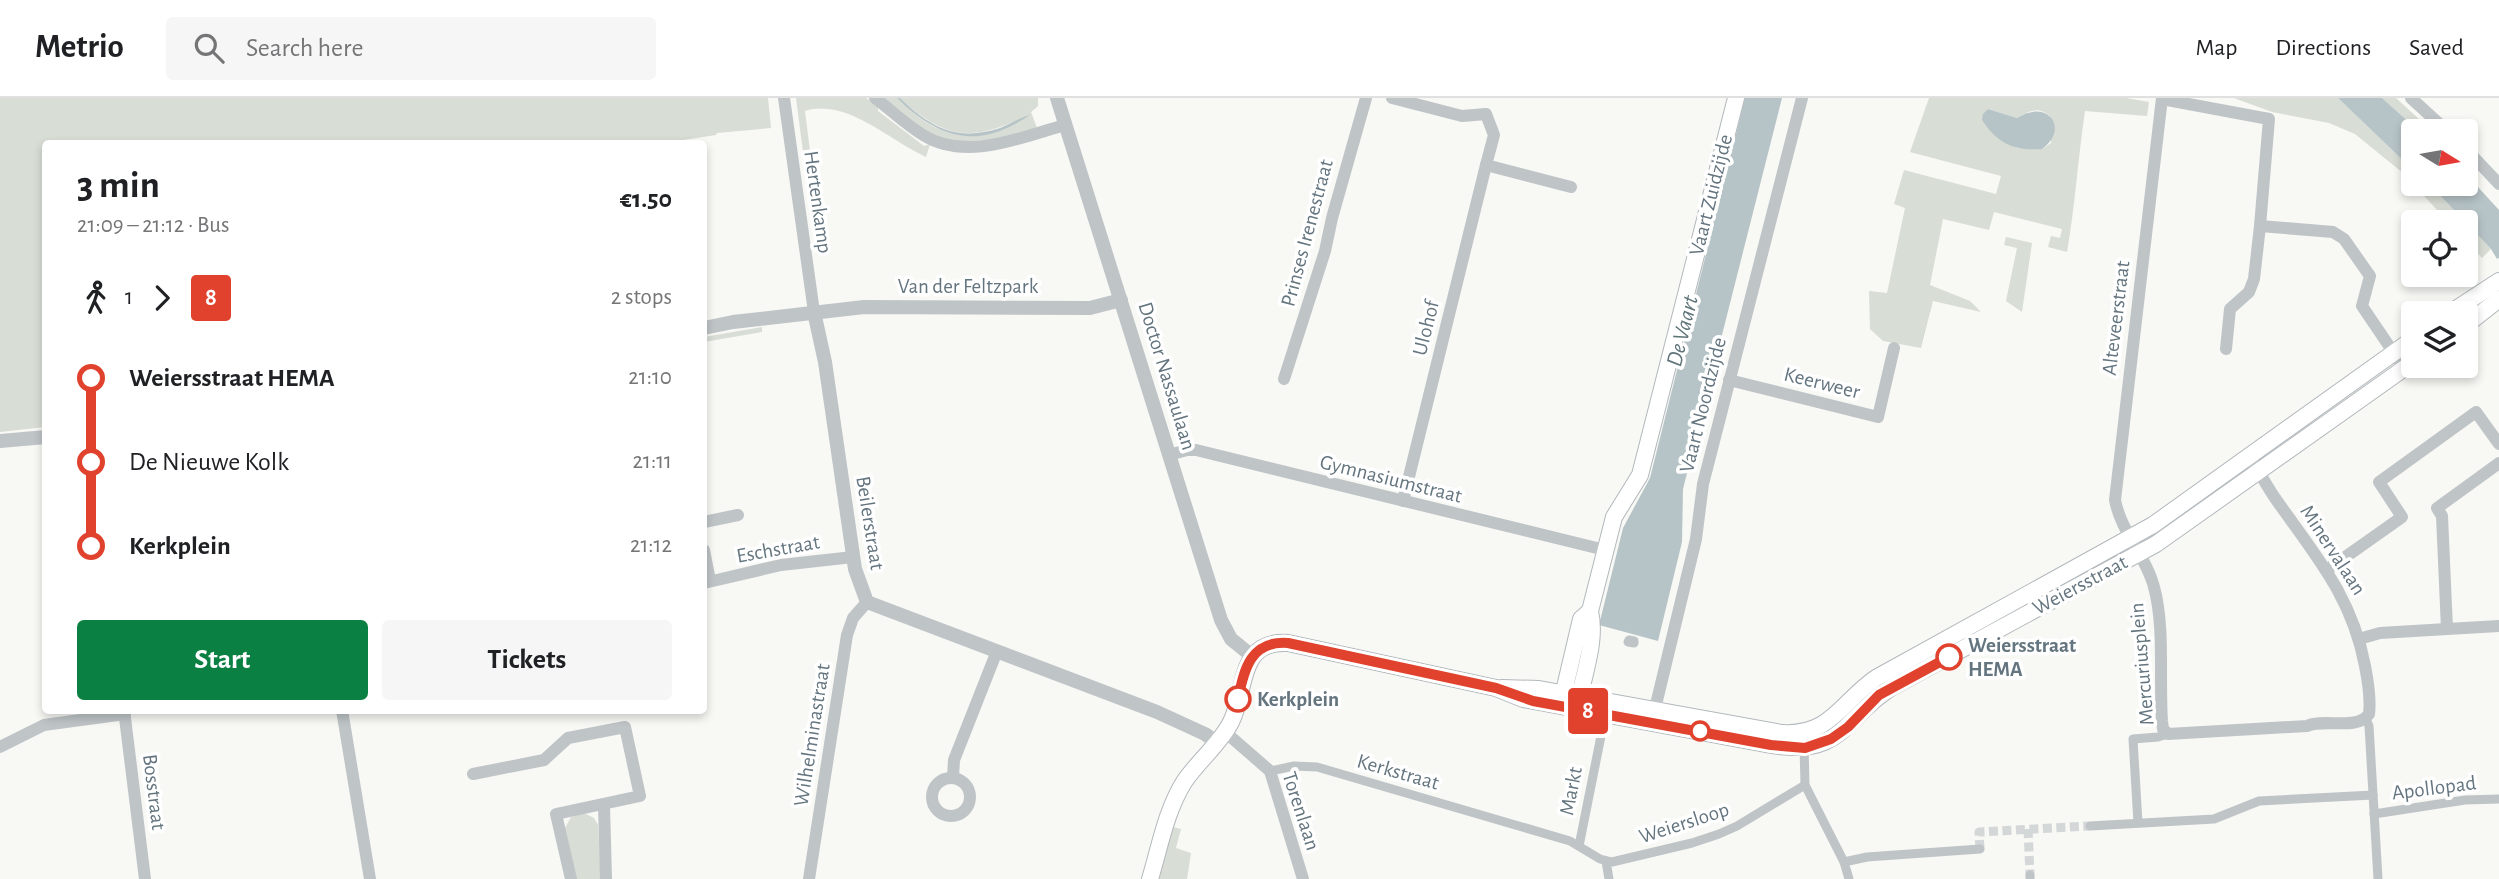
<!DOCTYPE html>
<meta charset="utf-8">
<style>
:root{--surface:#fff;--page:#f6f6f6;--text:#202124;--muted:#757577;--line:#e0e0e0;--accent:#0b8043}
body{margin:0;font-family:"Alegreya Sans",sans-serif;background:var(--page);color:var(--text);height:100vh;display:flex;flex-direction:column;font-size:26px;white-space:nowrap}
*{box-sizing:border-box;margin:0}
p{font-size:23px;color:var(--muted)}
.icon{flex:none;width:38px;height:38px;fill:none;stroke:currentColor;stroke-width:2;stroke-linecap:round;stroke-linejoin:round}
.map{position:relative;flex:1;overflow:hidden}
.sheet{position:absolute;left:42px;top:42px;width:665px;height:574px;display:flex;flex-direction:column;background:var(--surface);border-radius:7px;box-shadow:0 4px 10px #0003}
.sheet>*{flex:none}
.badge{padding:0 14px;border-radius:5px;font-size:24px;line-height:46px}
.needle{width:46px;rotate:101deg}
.fabs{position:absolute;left:2401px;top:21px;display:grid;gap:14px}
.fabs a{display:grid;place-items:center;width:77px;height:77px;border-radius:7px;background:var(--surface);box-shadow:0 4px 10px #0003;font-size:35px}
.map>.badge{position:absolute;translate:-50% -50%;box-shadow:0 0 0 4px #fff}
.legs{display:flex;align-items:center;gap:10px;height:77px;padding:0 35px;font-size:23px}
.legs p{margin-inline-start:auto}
.headline{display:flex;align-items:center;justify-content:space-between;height:119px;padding:0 35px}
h1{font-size:38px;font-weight:700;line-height:52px}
.primary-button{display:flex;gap:14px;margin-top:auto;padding:14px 35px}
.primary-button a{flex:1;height:80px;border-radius:7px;background:var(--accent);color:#fff;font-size:28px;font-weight:700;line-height:80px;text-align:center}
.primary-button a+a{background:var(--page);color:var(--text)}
ul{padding:0 35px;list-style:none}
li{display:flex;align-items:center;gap:24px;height:84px;font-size:26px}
li i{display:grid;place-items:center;width:10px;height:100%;margin:0 9px;background:currentColor}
li i::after{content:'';width:18px;height:18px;margin:-9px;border:5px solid;border-radius:50%;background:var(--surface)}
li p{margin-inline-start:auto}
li:first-child i{background:linear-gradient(#0000 50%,currentColor 0)}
li:last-child i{background:linear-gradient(currentColor 50%,#0000 0)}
header{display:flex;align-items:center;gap:42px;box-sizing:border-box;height:98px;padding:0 35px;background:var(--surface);border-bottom:2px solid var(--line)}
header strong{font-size:33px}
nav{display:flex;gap:38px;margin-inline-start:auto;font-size:24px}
.search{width:490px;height:63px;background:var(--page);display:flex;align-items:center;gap:18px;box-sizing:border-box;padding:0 24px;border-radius:7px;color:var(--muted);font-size:26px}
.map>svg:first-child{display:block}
</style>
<header>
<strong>Metrio</strong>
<div class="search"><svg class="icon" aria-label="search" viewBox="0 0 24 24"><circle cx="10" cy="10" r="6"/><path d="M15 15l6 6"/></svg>Search here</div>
<nav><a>Map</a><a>Directions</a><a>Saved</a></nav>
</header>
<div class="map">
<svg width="2499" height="781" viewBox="0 0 2499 781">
<rect width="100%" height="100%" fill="#f8f8f5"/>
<g fill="#d8ddd5" fill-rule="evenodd">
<path d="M 0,0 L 768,0 L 771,30 L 717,35 L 716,37 L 657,46 L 46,46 L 45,329 L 0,334 Z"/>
<path d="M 796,0 L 866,0 L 878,8 L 878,13 L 924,48 L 930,46 L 926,59 C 890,43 847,0 805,13 L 813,77 L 806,77 Z"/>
<path d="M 883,0 L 897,0 C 921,22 938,38 973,37 C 988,36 1001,33 1013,24 C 964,45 938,35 900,0 L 1038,0 L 1038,8 L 1031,14 L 1037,30 C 1002,38 965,53 931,36 C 914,27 898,12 883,0 Z"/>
<path d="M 1929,0 L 2126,0 L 2149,4 L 2147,18 L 2085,13 C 2078,60 2075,108 2067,154 L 2048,149 L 2051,138 L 2060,140 L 2062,131 L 1994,114 L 1989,132 L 1943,121 L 1930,187 L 1970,203 L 1981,214 L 1933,203 L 1921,250 L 1883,243 L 1870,231 L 1869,193 L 1887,195 L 1905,110 L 1894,106 L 1904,72 L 1996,96 L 2001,78 L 1910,54 ZM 1988,11 L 2017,20 C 2030,13 2037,8 2050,18 L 2051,45 L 2042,51 L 2017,50 Z"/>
<path d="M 2234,0 L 2338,0 L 2413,72 L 2413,86 L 2429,86 L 2465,124 L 2448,124 L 2403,75 L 2355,36 L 2329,25 L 2272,14 Z"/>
<path d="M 2382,0 L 2396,0 L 2432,33 L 2419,33 Z"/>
<path d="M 2466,125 L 2491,151 L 2482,160 L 2466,143 Z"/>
<path d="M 2006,139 L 2032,145 L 2022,214 L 2006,203 L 2017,150 L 2004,147 Z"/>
<path d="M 762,229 L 762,234 L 704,244 L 704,239 Z"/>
<path d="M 584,715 L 594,720 L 598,727 L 601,781 L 576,781 L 565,730 L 571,719 Z"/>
<path d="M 1173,729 L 1181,731 L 1176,750 L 1191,755 L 1187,781 L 1159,781 Z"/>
</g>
<g fill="#b7c4c7">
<path d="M 897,0 L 900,0 C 931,30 957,44 1000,30 C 1010,26 1021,19 1030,17 C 978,52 940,42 897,0 Z"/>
<path d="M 1745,0 L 1782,0 L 1683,391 L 1682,444 L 1658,543 L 1599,527 L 1623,430 L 1650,380 Z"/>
<path d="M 2338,0 L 2382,0 L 2419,33 L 2413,33 L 2413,72 Z"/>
<path d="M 1988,11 L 2017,20 C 2048,0 2070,31 2042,51 C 2014,53 1998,46 1982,22 L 1983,16 Z"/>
<path d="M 2466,76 L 2499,112 L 2499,160 L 2497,161 L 2491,151 L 2429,86 L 2466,86 Z"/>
</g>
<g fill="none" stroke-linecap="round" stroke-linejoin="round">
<g stroke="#d3d7d8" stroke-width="9" stroke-dasharray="9 4.5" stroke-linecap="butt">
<path d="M 2028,731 L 2030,777"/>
<path d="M 1980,751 L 1979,734 L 2090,728"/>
</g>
<g stroke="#b2b8bc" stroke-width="18">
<g id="secondary">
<path d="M 2450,215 L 2499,183"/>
<path d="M 2466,227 L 2499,201"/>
<path d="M 1502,590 L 1539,591 L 1782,635 C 1831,638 1841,604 1876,580 L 2153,427 L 2413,241"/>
<path d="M 1561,606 L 1581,521 L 1590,513"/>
<path d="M 1578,607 C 1583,577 1597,544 1590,513 L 1614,419 L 1640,377 L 1736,0"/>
<path d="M 1150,781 C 1160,748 1166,713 1184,684 C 1198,663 1220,646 1231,624 C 1247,592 1237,542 1288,545 L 1496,590 L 1523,601 L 1771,647 C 1844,659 1842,620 1892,589 L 2156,446 L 2413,264"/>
</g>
</g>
<g stroke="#bfc4c7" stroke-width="9">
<path d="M 1629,542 L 1634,543 L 1634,545 L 1628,544 Z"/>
<path d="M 2366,621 L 2369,628 L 2378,781"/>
<path d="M 1804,647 L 1805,687 L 1844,764 L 1849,781"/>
<path d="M 1270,673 L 1294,668 L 1317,669 L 1570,743 L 1600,761 L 1612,764 L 1692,745 L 1719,736 L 1737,728 L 1805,687"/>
<path d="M 2374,716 L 2465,702 L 2499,701"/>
<path d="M 2138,725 L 2133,641 L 2158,639 L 2168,636"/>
<path d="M 2090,728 L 2214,721 L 2259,703 L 2373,697"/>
<path d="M 1579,748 L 1603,628"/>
<path d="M 1606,763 L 1609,781"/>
<path d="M 1844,764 L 1867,759 L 1980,751"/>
<path d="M 2030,781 L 2030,777"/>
</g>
<g stroke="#bfc4c7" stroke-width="12">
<path d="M 784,0 L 814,214"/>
<path d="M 875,0 C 891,12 905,26 923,37 C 966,64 1021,39 1065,27"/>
<path d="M 1392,0 L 1462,18 L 1486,16 L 1494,37 L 1486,67 L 1571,89"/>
<path d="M 2162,0 L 2115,402 C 2121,434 2146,458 2154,489 C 2165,529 2159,581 2162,623 L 2163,631 L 2168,636 L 2307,628 C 2324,620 2357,633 2369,616 C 2371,600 2368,583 2365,568 C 2352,498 2315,457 2275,400 C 2266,387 2259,373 2250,359"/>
<path d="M 2411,0 L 2447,33"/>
<path d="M 2162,1 L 2269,21 L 2260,128 L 2333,134 L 2344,141 L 2370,178 L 2362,208 L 2404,270"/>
<path d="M 2466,51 L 2499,86"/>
<path d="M 2226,251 L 2230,211 L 2249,194 L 2254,181 L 2260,128"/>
<path d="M 1284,281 L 1325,153 L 1332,120 L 1366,0"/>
<path d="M 1729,282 L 1878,319 L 1894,250"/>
<path d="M 1169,357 L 1187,352 L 1196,352 L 1605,452"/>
<path d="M 2499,365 L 2437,410 L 2442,418 L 2447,531 L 2499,528"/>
<path d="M 1403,403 L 1486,67"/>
<path d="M 704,424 L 738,417"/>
<path d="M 704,452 L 710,483"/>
<path d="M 2327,472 L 2402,419 L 2379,384 L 2476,314 L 2499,346"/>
<path d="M 704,485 L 781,467 L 853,459"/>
<path d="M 2359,541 L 2380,535 L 2447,531"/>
<path d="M 124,612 L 145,781"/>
<path d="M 342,612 L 370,781"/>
<path d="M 1653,619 L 1696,441 L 1703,386 L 1802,0"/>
<path d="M 1224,633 L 1270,673 L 1303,781"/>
<path d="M 0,649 L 44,627 L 125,616"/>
<path d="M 473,676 L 544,662 L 568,640 L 625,629 L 640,698 L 556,716 L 571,781"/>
<path d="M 953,679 L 954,662 L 997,553"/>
<circle cx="951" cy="699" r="19"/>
<path d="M 604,707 L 606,781"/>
<path d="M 809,781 L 847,537 L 853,520 L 867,504"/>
</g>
<g stroke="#bfc4c7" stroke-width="14">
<path d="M 1057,0 L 1221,522 L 1231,541 L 1252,558"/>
<path d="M 814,214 L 825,264 L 855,471 L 867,504 L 1157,614 L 1205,636 L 1216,644"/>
<path d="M 704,230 L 733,224 L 864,209 L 1090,210 L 1121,202"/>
<path d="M 0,343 L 46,339"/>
</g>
<use href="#secondary" stroke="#fff" stroke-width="16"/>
</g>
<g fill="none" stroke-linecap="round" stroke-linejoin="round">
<g stroke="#fff" stroke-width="16">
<path id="line-1" d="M 1238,601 C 1244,571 1251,542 1288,545 L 1496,590 L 1533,603 L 1771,647 L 1805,650 L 1831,641 L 1848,629 L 1879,597 L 1949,559"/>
</g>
<use href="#line-1" stroke="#e0422e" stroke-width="10"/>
</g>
<g fill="#fff" stroke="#e0422e" stroke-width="3.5">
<circle cx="1949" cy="559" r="12"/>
<circle cx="1238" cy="601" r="12"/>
<circle cx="1700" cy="633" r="9"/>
</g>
<g text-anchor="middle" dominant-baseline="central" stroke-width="7" stroke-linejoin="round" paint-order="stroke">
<g font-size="21" fill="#64757f" stroke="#fff">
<text transform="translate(1711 97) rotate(-76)">Vaart Zuidzijde</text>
<text transform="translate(818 104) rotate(82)">Hertenkamp</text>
<text transform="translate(1307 135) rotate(-75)">Prinses Irenestraat</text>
<text x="968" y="188">Van der Feltzpark</text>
<text transform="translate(2116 220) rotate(-83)">Alteveerstraat</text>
<text transform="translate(1426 230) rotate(-76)">Ulohof</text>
<text transform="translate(1167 278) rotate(73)">Doctor Nassaulaan</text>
<text transform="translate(1822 285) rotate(14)">Keerweer</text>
<text transform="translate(1703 307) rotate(-76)">Vaart Noordzijde</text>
<text transform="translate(1391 381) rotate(14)">Gymnasiumstraat</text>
<text transform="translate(870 425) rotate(81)">Beilerstraat</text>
<text transform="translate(778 451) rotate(-10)">Eschstraat</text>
<text transform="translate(2333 452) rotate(57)">Minervalaan</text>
<text transform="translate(2080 487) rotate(-28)">Weiersstraat</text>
<text transform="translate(2142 566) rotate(-95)">Mercuriusplein</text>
<text transform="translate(812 637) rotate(-81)">Wilhelminastraat</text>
<text transform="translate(1398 674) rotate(16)">Kerkstraat</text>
<text transform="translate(2434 690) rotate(-7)">Apollopad</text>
<text transform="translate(1571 693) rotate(-79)">Markt</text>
<text transform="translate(154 694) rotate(83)">Bosstraat</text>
<text transform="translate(1301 713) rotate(72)">Torenlaan</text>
<text transform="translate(1684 725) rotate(-18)">Weiersloop</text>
</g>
<g font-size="21" font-weight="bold" fill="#64757f" stroke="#fff" text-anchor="start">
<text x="1968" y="547">Weiersstraat<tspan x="1968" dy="24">HEMA</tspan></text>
<text x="1257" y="601">Kerkplein</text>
</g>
<g font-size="23" font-style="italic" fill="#5f7479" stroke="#fff">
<text transform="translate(1683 233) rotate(-76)">De Vaart</text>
</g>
</g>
</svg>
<div class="fabs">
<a><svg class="needle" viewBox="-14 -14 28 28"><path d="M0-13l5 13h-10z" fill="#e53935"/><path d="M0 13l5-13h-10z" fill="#757577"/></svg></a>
<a><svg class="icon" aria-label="locate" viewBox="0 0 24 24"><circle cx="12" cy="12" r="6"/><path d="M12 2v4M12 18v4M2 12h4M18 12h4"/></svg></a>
<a><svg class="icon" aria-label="layers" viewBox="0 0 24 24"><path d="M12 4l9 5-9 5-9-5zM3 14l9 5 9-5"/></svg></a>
</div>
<b class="badge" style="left:1588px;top:613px;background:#e0422e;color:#fff">8</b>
<section class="sheet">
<div class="headline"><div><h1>3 min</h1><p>21:09 – 21:12 · Bus</p></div><b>€1.50</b></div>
<div class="legs"><svg class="icon" aria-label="walk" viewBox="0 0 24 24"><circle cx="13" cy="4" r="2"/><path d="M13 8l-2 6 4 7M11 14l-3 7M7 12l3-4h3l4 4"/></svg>1<svg class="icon" aria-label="forward" viewBox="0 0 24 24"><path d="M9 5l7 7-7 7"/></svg><b class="badge" style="background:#e0422e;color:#fff">8</b><p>2 stops</p></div>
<ul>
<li><i style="color:#e0422e"></i><b>Weiersstraat HEMA</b><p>21:10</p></li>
<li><i style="color:#e0422e"></i><span>De Nieuwe Kolk</span><p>21:11</p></li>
<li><i style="color:#e0422e"></i><b>Kerkplein</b><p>21:12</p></li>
</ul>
<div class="primary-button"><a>Start</a><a>Tickets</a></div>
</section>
</div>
